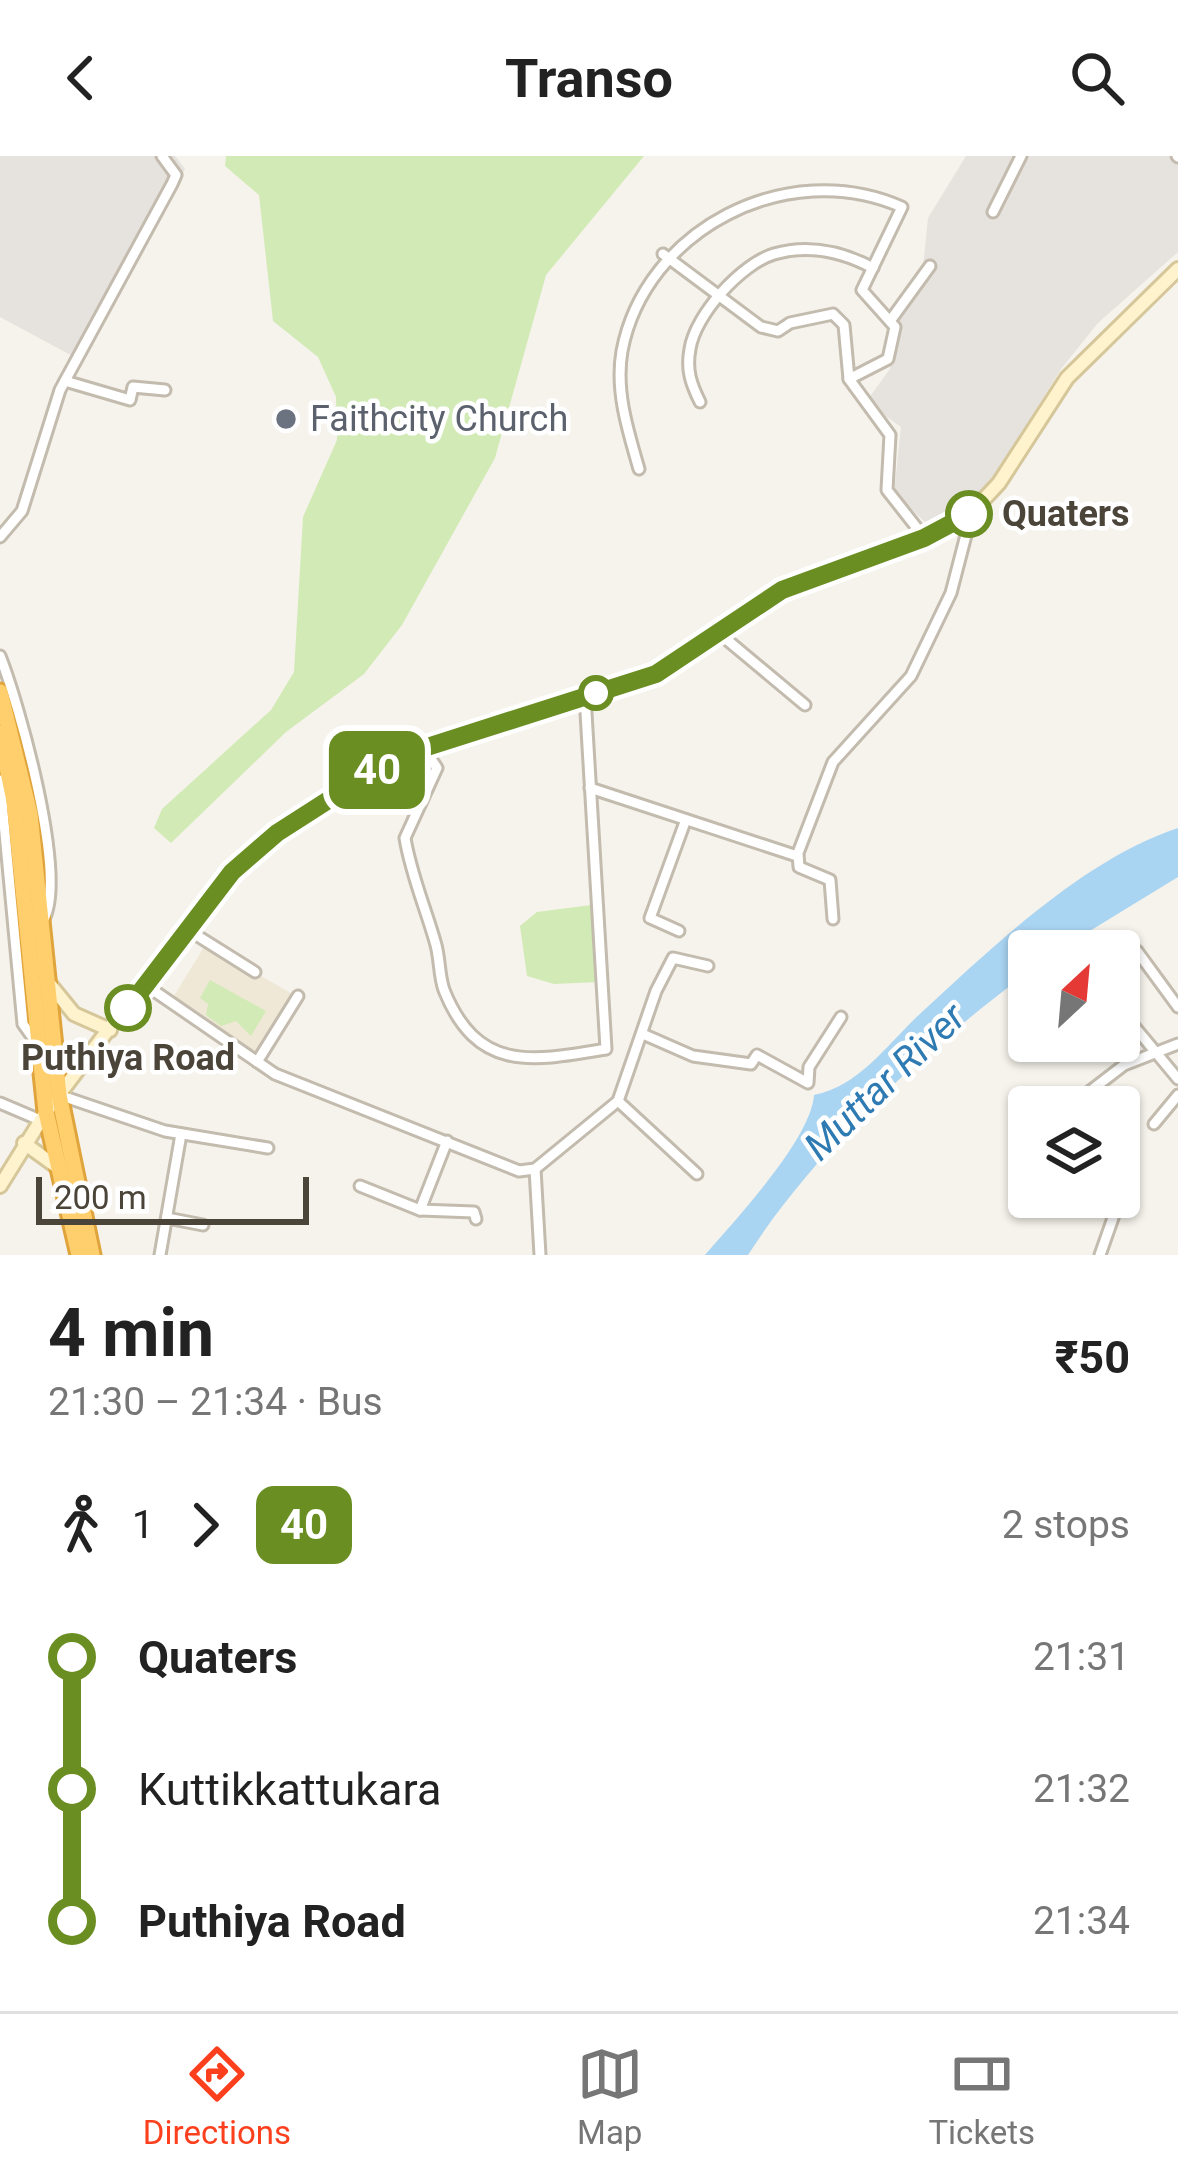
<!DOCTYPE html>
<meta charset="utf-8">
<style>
:root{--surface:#fff;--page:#f6f6f6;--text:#222;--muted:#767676;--line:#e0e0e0;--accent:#fc3f1d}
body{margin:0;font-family:Roboto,sans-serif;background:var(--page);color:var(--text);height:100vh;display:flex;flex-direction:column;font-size:45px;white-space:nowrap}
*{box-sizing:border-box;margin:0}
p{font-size:39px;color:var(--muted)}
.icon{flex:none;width:66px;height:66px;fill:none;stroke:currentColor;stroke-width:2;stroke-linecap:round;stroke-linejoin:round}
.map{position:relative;height:1099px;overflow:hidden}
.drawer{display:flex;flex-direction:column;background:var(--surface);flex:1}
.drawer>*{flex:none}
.badge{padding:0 24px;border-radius:18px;font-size:42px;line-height:78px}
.needle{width:78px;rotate:26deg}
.buttons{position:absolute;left:1008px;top:774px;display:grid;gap:24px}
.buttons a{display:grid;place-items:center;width:132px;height:132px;border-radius:12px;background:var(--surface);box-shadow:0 3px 9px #0004;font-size:60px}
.scale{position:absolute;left:36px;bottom:30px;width:273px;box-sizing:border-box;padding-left:12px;border:6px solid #4b4439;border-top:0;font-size:33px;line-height:42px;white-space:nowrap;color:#4b4439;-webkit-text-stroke:9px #fff;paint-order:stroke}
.map>.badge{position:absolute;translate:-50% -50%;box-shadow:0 0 0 6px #fff}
.legs{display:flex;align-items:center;gap:18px;height:132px;padding:0 48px;font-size:39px}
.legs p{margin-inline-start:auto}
.summary{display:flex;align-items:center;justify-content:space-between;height:204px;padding:0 48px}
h1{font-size:66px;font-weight:700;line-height:90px}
ul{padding:0 48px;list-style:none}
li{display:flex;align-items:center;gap:42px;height:132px;font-size:45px}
li i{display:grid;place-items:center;width:18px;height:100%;margin:0 15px;background:currentColor}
li i::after{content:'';width:30px;height:30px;margin:-15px;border:9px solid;border-radius:50%;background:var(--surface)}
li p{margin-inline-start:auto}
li:first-child i{background:linear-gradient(#0000 50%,currentColor 0)}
li:last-child i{background:linear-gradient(currentColor 50%,#0000 0)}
header{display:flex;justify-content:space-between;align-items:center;height:156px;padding:0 48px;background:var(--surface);font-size:54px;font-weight:700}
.menu{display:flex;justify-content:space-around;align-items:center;height:168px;border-top:3px solid var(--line);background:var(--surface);font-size:33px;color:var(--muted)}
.menu a{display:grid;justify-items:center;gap:6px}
.menu .on{color:var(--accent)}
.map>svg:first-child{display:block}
</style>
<header><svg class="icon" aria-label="back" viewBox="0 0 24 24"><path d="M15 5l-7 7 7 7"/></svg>Transo<svg class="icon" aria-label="search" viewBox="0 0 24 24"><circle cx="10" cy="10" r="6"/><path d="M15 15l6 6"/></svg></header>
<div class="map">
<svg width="1178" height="1099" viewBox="0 0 1178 1099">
<rect width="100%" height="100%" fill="#f6f3ec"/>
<g fill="#e6e2dd">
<path d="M 0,0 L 175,0 L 185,13 L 80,204 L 0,161 Z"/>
<path d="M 966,0 L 1178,0 L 1178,96 L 1098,167 L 1061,213 L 993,323 L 953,360 L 927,368 L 894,337 L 901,271 L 866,246 L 890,213 L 892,169 L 921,131 L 928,62 Z"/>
</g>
<path fill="#efe8d6" d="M 206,788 L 294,839 L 256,902 L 172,843 Z"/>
<g fill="#d2eab5">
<path d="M 226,0 L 644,0 L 546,119 L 495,302 L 402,469 L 364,518 L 286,576 L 171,687 L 154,672 L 162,653 L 271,554 L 294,516 L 303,361 L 337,284 L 336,241 L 318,201 L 273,165 L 259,39 L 225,10 Z"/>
<path d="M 591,749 L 599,826 L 554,828 L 527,820 L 520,770 L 537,756 Z"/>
<path d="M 210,824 L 266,855 L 251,880 L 236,865 L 221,870 L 206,859 L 208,848 L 200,842 Z"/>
</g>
<path fill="#a9d4f2" d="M 1178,672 L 1178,721 L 1057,795 L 1029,795 L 1029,816 C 929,889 815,994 748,1099 L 705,1099 C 736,1063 811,983 814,939 C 861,929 886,889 922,856 C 994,790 1084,703 1178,672 Z"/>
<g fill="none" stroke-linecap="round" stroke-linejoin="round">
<g stroke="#c2bbae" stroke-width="15">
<g id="street">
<path d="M 1177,0 L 1178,1"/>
<path d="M 993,56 L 1021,0"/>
<path d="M 663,98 L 761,171 L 778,175 L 790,167 L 833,158 L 844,169 L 849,223 L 890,279 L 887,334 L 924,381"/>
<path d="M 890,165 L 930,110"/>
<path d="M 65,225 L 130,244 L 133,231 L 165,234"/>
<path d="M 700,246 C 691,228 686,214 690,193 C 695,159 741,108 774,98 C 808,88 843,96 873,112"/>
<path d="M 639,313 C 628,275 615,235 622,195 C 645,74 787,0 902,51 L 862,134 L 895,171 L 888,203 L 849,223"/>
<path d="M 0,381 L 22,355 L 60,234 L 172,28 L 176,19 L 162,0"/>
<path d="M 720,478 L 805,549"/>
<path d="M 0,500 C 19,548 67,718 44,763"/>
<path d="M 424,592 L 437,612 L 405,682 C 411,719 426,753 436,789 C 440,804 439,820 444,834 C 477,916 530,906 606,893 L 585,540"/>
<path d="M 0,624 L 23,868 L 35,885"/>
<path d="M 590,632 L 797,700"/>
<path d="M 833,763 L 830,724 L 799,711 L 798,697 L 833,606 L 911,520 L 951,437 L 972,356"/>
<path d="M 185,772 L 255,816"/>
<path d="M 679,775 L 650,762 L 685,666"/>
<path d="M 1137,795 L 1178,851"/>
<path d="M 147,830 L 275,918 L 519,1015 L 535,1013 L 618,945 L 656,835 L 673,802 L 708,810"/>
<path d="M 1119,852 L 1178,923"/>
<path d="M 645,879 L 693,900 L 751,908 L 757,899 L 808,927 L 809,911 L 841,861"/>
<path d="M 257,906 L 298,840"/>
<path d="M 59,939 L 165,975 L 268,992"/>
<path d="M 618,945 L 697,1018"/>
<path d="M 0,947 L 40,964"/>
<path d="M 1086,951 L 1085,939 L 1124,909 L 1178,888"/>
<path d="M 1154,968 L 1178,939"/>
<path d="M 447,985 L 420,1054 L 474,1056 L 476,1063"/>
<path d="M 535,1013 L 540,1099"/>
<path d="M 360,1030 L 420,1054"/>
<path d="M 167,1062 L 203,1069"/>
<path d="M 160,1099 L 181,978"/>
<path d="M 1100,1099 L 1127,1022 L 1119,1013"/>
</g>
</g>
<g stroke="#d6c79b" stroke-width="18">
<g id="secondary">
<path d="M 48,826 L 74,858 L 110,874"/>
<path d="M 24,987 L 57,1011"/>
<path d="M 0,1030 L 46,956 L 185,772 L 232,716 L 277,677 L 369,618 L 424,592 L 656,518 L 782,434 L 924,381 L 972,356 L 999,327 L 1067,222 L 1178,113"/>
</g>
</g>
<g stroke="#e0a43c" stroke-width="21">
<g id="highway">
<path d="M 0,536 L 30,658 L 59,939 L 92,1099"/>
<path d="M 0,577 L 14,645 L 46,956 L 79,1099"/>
</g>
</g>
<use href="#street" stroke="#fff" stroke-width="9"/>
<use href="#secondary" stroke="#fff3cd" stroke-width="12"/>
<use href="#highway" stroke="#ffcf6e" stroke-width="15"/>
</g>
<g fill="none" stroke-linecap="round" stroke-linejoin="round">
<g stroke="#fff" stroke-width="27">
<path id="line-1" d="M 128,852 L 232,716 L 277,677 L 369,618 L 424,592 L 656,518 L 782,434 L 924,382 L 969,358"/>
</g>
<use href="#line-1" stroke="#6b8e23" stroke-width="18"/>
</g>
<circle fill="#6b7280" stroke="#fff" stroke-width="4.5" cx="286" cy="263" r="12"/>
<g fill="#fff" stroke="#6b8e23" stroke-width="6">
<circle cx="969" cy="358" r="21"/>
<circle cx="596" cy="537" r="15"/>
<circle cx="128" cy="852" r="21"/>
</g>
<g text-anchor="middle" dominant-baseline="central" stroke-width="9" stroke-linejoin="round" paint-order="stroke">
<g font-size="36" fill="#5b616d" stroke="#fff" text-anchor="start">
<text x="310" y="263">Faithcity Church</text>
</g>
<g font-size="36" font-weight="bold" fill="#4b4439" stroke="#fff" text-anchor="start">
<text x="1002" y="358">Quaters</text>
<text x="128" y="902" text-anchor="middle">Puthiya Road</text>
</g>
<g font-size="39" font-style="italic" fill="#2e7ab2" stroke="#fff">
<text transform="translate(885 926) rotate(-44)">Muttar River</text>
</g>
</g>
</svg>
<div class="buttons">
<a><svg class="needle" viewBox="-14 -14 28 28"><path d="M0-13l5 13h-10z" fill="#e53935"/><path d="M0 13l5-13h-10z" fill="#767676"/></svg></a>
<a><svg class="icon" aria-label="layers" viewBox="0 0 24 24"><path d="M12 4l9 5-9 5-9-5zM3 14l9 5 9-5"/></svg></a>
</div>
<div class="scale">200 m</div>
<b class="badge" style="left:377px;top:614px;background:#6b8e23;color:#fff">40</b>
</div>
<section class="drawer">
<div class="summary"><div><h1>4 min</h1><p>21:30 – 21:34 · Bus</p></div><b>₹50</b></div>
<div class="legs"><svg class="icon" aria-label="walk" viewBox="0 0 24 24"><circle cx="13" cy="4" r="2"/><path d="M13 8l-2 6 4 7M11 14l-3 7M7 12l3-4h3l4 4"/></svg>1<svg class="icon" aria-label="forward" viewBox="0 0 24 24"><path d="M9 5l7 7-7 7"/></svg><b class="badge" style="background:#6b8e23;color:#fff">40</b><p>2 stops</p></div>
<ul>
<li><i style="color:#6b8e23"></i><b>Quaters</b><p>21:31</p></li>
<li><i style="color:#6b8e23"></i><span>Kuttikkattukara</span><p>21:32</p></li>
<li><i style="color:#6b8e23"></i><b>Puthiya Road</b><p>21:34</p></li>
</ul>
</section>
<nav class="menu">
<a class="on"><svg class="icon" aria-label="directions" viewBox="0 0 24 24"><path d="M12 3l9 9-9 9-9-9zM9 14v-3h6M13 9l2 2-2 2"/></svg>Directions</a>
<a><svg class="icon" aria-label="map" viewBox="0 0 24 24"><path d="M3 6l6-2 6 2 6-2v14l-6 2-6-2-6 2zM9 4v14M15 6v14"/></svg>Map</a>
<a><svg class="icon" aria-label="tickets" viewBox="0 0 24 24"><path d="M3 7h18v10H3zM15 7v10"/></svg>Tickets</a>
</nav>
